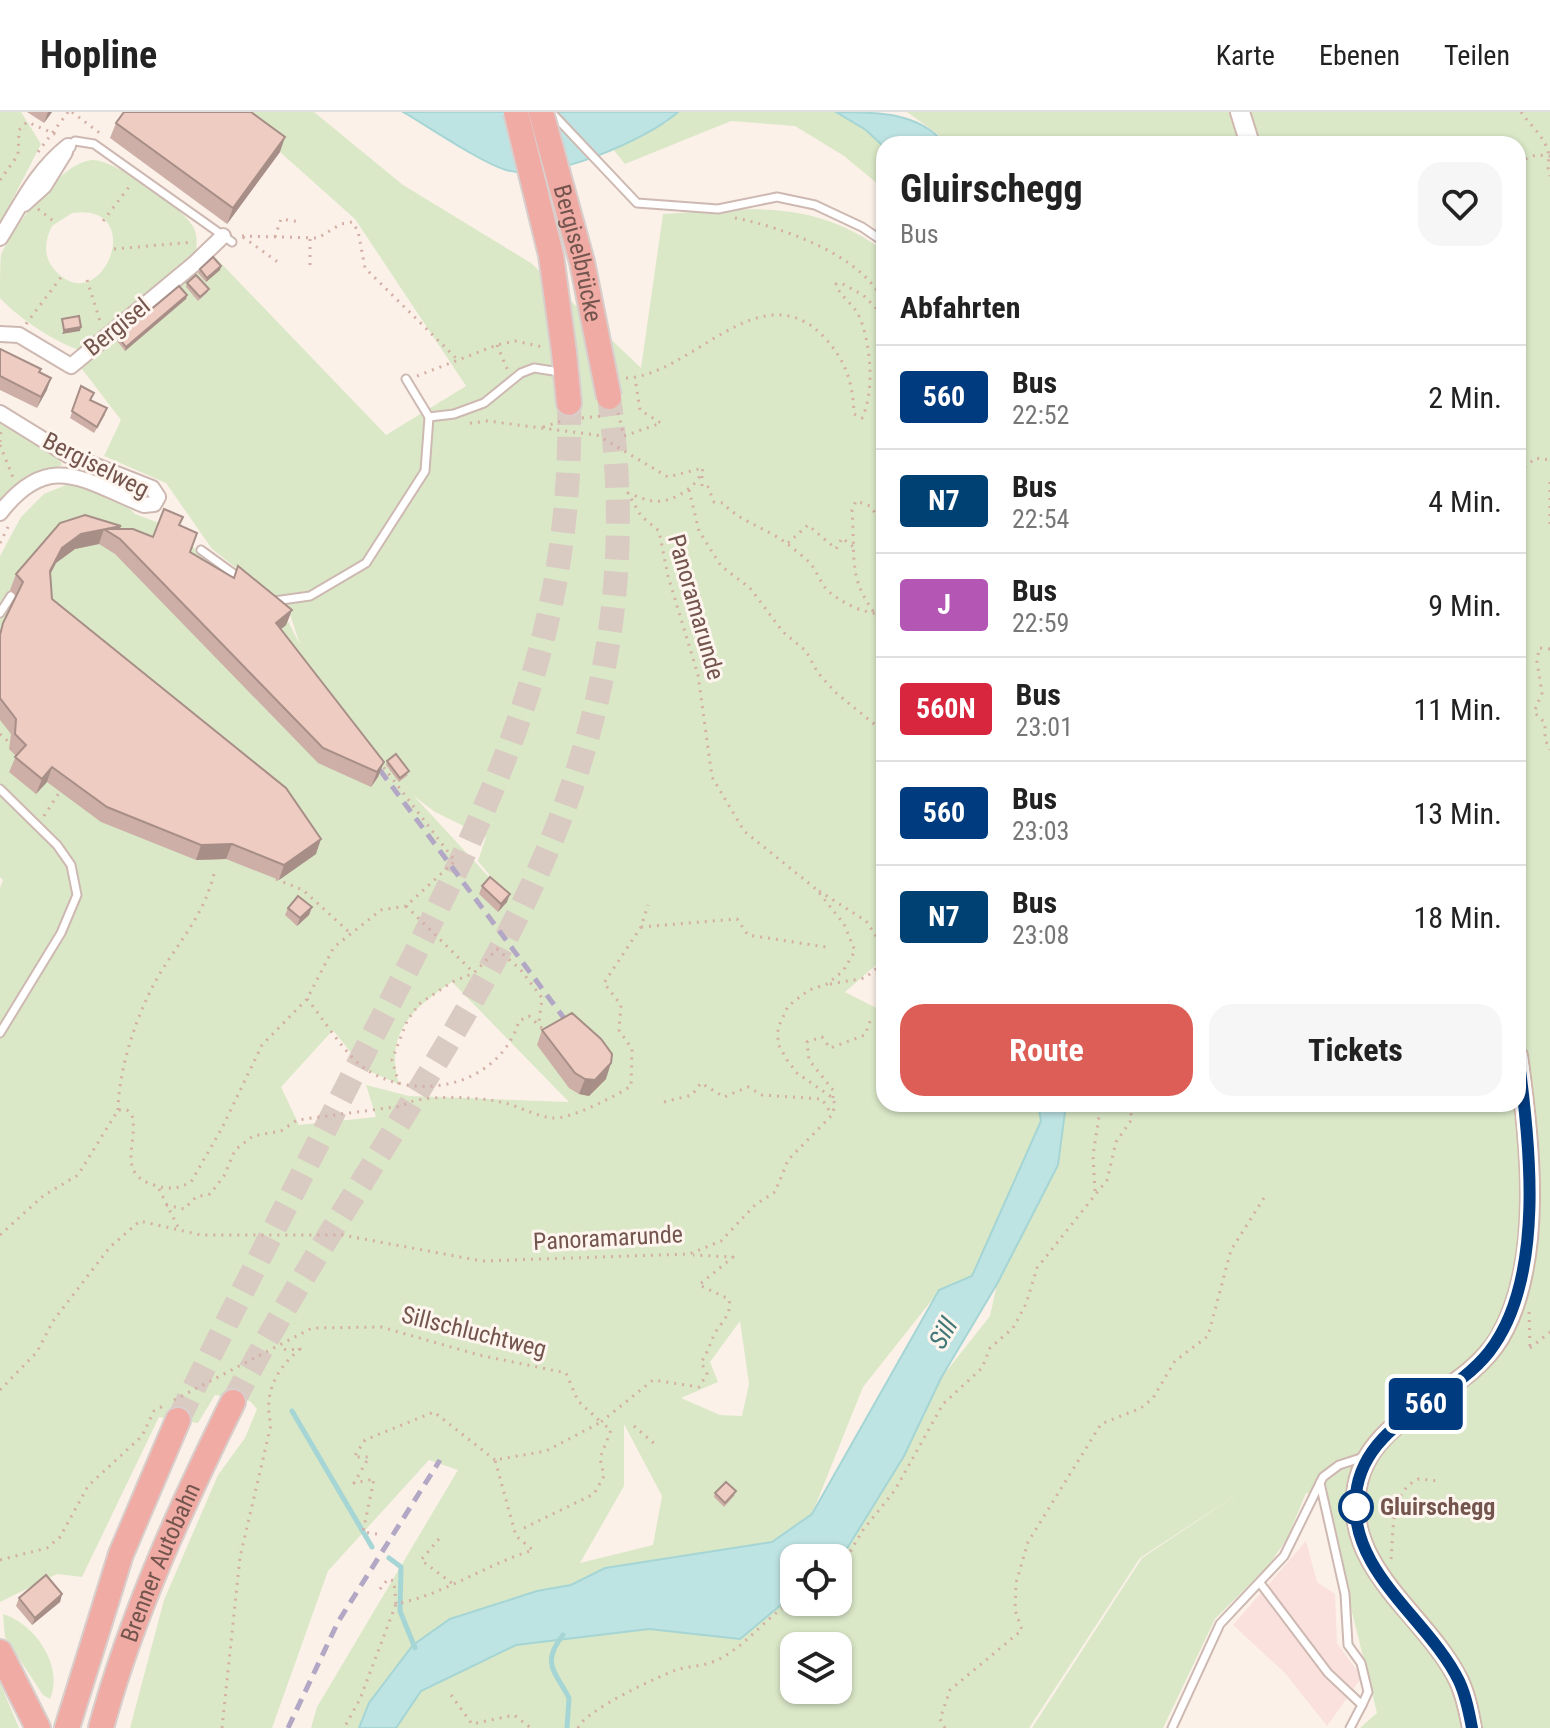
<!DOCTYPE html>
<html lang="de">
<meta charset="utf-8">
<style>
:root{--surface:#fff;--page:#f6f6f6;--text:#222;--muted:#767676;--line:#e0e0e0;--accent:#dc5e57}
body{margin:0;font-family:"Roboto Condensed",sans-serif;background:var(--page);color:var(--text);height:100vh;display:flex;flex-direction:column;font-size:30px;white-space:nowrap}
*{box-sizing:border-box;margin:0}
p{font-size:26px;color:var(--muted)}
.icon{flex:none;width:44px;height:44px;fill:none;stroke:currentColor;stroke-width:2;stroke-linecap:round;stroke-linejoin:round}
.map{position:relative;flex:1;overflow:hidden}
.drawer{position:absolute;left:876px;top:24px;width:650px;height:976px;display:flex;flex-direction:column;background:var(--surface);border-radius:24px;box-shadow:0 2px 6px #0004}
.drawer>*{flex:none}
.badge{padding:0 16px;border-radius:6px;font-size:28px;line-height:52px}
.controls{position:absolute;left:780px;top:1432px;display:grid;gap:16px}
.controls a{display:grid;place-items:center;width:72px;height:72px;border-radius:16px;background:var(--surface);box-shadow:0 2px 6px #0004;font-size:40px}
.map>.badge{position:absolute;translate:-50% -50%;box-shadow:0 0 0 4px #fff}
h2{padding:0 24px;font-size:30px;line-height:72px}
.round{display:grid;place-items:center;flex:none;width:84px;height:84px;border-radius:24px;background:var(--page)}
.summary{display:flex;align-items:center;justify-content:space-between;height:136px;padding:0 24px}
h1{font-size:38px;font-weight:700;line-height:60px}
.cta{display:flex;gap:16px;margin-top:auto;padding:16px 24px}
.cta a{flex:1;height:92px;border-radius:24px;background:var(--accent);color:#fff;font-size:32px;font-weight:700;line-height:92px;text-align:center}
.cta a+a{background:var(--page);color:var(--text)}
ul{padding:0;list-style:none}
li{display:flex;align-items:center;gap:24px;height:104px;padding:0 24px;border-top:2px solid var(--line)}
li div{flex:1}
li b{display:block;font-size:30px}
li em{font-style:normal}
li .badge{min-width:88px;font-weight:700;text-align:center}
header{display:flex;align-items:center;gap:48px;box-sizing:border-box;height:112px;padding:0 40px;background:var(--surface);border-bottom:2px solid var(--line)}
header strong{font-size:38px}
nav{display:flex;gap:44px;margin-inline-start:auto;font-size:28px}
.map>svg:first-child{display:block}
</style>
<header>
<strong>Hopline</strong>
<nav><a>Karte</a><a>Ebenen</a><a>Teilen</a></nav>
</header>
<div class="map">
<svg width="1550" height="1616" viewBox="0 0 1550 1616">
<rect width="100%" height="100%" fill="#fbf1e8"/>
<path fill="#fae1dd" d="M 1306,1429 L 1317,1470 L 1335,1482 L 1337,1531 L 1362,1565 L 1327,1614 L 1285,1561 L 1233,1513 Z"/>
<g fill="#dae8c7" fill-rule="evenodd">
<path d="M 0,0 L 21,0 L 41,32 L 0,112 Z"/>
<path d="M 225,0 L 314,0 L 403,73 L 531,151 L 641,256 L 663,102 C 747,97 812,85 884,139 L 884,203 L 880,208 L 884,319 L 884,846 L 845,880 L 884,900 L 884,992 L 1038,992 L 1041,1009 L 972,1164 L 939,1179 L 863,1275 L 812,1402 L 772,1430 L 605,1456 L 571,1473 L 537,1479 L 450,1507 L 413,1533 L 369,1591 L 359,1616 L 311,1616 L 317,1595 L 458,1358 L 429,1348 L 328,1459 L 272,1616 L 130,1616 L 164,1488 L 218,1363 L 245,1326 L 257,1297 L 250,1289 L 215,1283 L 198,1311 L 159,1305 L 82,1465 L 57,1462 L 0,1490 L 0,776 L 3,768 L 0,765 L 0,444 L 21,405 L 44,382 L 66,373 L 80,373 L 123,390 L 135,402 L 178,418 L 195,437 L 285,503 L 300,533 L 288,496 L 212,437 L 166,371 L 104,344 L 121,308 L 82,257 L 86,240 C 60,234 18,206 0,186 C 0,174 0,154 1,143 C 13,116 61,49 93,48 C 115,48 184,96 194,116 C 199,127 196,140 195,152 L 216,146 L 386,323 L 466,274 L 355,107 L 280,40 ZM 72,101 C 151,90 100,213 53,156 C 43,143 45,128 52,114 ZM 414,684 L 435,700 L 486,725 L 478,749 L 510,788 ZM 452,870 L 569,990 L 409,984 L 366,973 L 376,1005 L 299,1013 L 281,975 L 333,918 L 364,957 L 399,972 C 384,921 413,896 452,870 ZM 740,1209 L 749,1272 L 742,1304 L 720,1303 L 681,1286 L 718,1270 L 710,1250 ZM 624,1312 L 662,1384 L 653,1433 L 580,1451 L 624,1374 Z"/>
<path d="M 678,0 L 836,0 L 866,18 L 884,35 L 884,77 L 844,44 L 795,14 L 731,9 L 625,52 L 613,37 L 666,11 Z"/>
<path d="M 907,0 L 1550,0 L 1550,1616 L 1360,1616 L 1377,1601 L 1323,1383 L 1306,1381 L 1287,1427 L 1268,1454 L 1215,1507 L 1163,1616 L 1032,1616 L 1142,1446 L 1250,1374 L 1140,1446 L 1029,1616 L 396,1616 L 421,1579 L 516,1533 L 649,1517 L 740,1527 L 794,1482 L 794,1490 L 838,1490 L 837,1446 L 846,1438 L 904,1344 L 941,1266 L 990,1204 L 997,1172 L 1058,1053 L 1066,992 L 1518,992 L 1518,32 L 945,32 L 939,23 ZM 794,1534 L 838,1534 L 838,1578 L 794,1578 Z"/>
<path d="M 0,308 L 59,346 L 62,353 L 21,370 L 0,394 Z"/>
<path d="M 3,1502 C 35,1512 64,1554 50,1587 L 43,1583 L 5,1525 Z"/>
<path d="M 0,1571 L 19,1616 L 0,1616 Z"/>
</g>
<g fill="#bee3e3" stroke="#a5d5d4" stroke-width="2">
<path d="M 403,0 L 678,0 C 647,28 547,71 506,58 C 480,50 429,15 403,0 Z"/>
<path d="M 836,0 C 877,0 919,0 945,32 L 884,35 L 866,18 Z"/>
<path d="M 1038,992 L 1066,992 L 1058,1053 L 997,1172 L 941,1266 L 904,1344 L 846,1438 L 837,1446 L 794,1446 L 794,1482 L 740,1527 L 649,1517 L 516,1533 L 421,1579 L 396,1616 L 359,1616 L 369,1591 L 413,1533 L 450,1507 L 537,1479 L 571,1473 L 605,1456 L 772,1430 L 812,1402 L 939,1178 L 972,1164 L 1041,1009 Z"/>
</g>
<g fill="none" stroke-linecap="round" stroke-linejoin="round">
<g stroke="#a5d5d4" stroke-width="5">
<path d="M 292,1299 L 372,1435"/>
<path d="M 389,1446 L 401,1455 L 400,1499 L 415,1536"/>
<path d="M 563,1523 C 540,1552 556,1560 569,1586 L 567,1616"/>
</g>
<g stroke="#d9cac2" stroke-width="24" stroke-dasharray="24 12" stroke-linecap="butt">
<path d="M 233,1290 C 411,950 669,706 609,285"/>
<path d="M 178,1308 C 240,1183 304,1059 367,935 C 479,718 575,543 569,291"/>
</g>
<g stroke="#ceb9b2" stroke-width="11">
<g id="lane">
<path d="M 551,0 L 637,91 L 718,97 L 777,85 L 815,93 L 862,115 L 884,130"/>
<path d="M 68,34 L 75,29 L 94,32 L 232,130"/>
<path d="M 406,267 L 429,305 L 454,302 L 484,291 L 521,261 L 534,256 L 560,260"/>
<path d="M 201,438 L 241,467"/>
<path d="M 274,489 L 310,484 L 366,451 L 425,359 L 429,305"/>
<path d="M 0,501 L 11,484"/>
<path d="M 0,677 L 57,733 L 71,753 L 77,783 L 61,821 L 0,921"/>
<path d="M 1320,1371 L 1345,1482 L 1348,1533 L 1361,1551 L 1368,1580 L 1362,1593"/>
<path d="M 1260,1471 L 1328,1561 L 1362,1593 L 1350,1616"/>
<path d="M 1172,1616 L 1220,1512 L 1284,1444 L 1323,1365 L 1339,1353 L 1364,1345"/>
</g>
</g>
<g stroke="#ceb9b2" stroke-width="18">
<g id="street">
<path d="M 24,92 L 44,74 L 65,40"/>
<path d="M 0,126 C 21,93 36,59 68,34"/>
<path d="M 0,222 L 19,223 L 71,254 L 194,152 L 223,124"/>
<path d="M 0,301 L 68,343 L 152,376 L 158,385 L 154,392 L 144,393 C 84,369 49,337 0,401"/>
</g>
</g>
<g stroke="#d1b8af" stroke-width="22">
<g id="secondary">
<path d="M 1240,0 L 1250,32"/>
<path d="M 1472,1616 C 1469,1600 1466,1584 1459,1569 C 1429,1506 1347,1459 1356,1382 C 1364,1302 1464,1287 1500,1225 C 1544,1149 1530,1027 1518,944"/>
</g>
</g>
<g stroke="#d8cfcd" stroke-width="28">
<g id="highway">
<path d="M 564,240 L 569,291"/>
<path d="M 0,1540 L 38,1616"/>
<path d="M 67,1616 L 121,1442 L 178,1308"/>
<path id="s1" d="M 101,1616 C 132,1502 181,1395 233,1290"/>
</g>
</g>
<g stroke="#d4afa5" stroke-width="3" stroke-dasharray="2 6" stroke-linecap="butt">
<path d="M 72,0 L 101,22"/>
<path d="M 1521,0 C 1530,13 1543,23 1548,39 C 1550,48 1546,55 1550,64"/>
<path d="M 38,40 L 68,0"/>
<path d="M 1518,50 L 1536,43 L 1550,44"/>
<path d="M 0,68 L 18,43 L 19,18 L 27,10 L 60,24"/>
<path d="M 38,97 L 56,111"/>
<path d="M 735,106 C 779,114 872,146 884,195"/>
<path d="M 103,109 L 132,71"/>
<path d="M 242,124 L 318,126 L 341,112 L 352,110 L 358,119 L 365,156 L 459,249"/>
<path d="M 243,125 L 279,151"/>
<path d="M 275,125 L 281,107 L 300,110"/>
<path d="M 114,137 L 194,130"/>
<path d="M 310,153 L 310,126"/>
<path d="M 87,168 L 100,209"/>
<path d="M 26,212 L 62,164"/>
<path d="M 497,233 L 508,259"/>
<path d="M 417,264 L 497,233 L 515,229 L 543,235"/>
<path d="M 626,266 C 691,264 760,159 823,224 C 846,248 853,271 854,302 L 862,306 C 875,280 871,228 858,202 C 852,191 839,183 836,172 L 841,171 L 863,183 L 884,204"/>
<path d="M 618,301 L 624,324 L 661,311 L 640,298 L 635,266"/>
<path d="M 582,306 L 602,304"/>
<path d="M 543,315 L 562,309"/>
<path d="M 0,330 L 1,318"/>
<path d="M 0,333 L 14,368"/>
<path d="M 884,334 L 879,340 L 884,352"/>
<path d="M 1518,360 L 1536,346 L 1550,348"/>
<path d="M 702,364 L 702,375 L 708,375 L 714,390 L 723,391 C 737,408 766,416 786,431 C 794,437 803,444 810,451 C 817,459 820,470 827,478 C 840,490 867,504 884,501"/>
<path d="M 1550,370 L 1550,412"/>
<path d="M 689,378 L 699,419 L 721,454 L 750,476 L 783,520 L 806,539 L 818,561 L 835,580 L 884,620"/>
<path d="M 884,413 L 870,394 L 856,389 L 852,398 C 856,452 846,468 884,513"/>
<path d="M 0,431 L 10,411"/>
<path d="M 788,431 L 808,413 L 836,437 L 842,426 L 855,436"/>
<path d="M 1550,537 L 1539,536 L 1537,550 L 1542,581 L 1534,600 L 1545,611 L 1545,627 L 1550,638"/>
<path d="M 0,622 L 10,631"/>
<path d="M 44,704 L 59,681"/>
<path d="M 276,767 L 303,778 L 349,820"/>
<path d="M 819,779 L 866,809 L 880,830 L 884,830"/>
<path d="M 406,794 L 474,861"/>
<path d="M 641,815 L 737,807 L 748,823 L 826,835"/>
<path d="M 830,872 L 865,866 L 884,850"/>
<path d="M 307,887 C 324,907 346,945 367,958 C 421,992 500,972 519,909 L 529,904 L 544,918"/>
<path d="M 399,972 L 392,948 L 407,909 L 419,892 L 452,870 L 474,861 L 497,837 L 520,857 L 542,886 L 539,910"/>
<path d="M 833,986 L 833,978 L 809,948 L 807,930 L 822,925 L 830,936 L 865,923 L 870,909"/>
<path d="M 664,990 L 692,983 L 701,971 L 724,985 L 748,975 L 762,983 L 822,987 L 832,1003"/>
<path d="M 118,998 C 119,960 132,918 148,884 C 169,838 203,811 215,758"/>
<path d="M 159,1077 L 180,1119"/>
<path d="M 1095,1079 L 1093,1043 L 1101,992"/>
<path d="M 166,1093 L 184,1097 L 196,1085 L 210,1082 L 224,1064 L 235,1038 L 253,1024 L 281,1019 L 297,1008 L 402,994 C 420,981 482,985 505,991 C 520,995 536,1004 552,1006 C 569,1008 616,984 631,974 L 632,937 L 619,918 L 621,893 L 604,871 L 641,815 L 648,793"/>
<path d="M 0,1123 L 43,1084 L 78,1063 L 118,998 L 127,998 L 132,1003 C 139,1030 115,1061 154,1073 C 169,1078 177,1077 191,1070 L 222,1016 L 262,933 L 307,887 L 334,835 L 381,798 L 406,794 L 455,749 L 382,653"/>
<path d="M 1529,1200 L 1530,1236"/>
<path d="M 1530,1236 L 1550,1220"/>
<path d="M 0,1278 L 37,1240 L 53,1209 L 110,1135 L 140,1109 L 201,1123 L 342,1123 L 482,1149 L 689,1142 L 721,1129 L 755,1093 L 775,1080 L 788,1048 L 832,1003 L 835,993 L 833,986 L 797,961 L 787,948 L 778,932 L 778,916 L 788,894 L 809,878 L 827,872 L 843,859 L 855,839 L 844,812 L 816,777 L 744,719 L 712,665 L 698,563 L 668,464 L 659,419 L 641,404 L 628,381 C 636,384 645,388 653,389 C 671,392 700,374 703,356 L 668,365 L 597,323 L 487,309 L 464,312"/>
<path d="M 174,1288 L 312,1216 L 381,1215 L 479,1243 L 566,1261 L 578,1289 L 601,1310 L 546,1339 L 495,1348 L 516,1424 L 533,1438 C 485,1453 445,1482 396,1492 L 360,1587 L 344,1616"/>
<path d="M 634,1314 L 656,1333"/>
<path d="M 524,1416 L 594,1382 L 604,1364 L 600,1346 L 611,1318 L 601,1310 L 653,1268 L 699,1275 L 707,1262 L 701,1250 C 708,1241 710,1231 715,1221 C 722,1209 732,1203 729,1187 L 699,1173 L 733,1145 L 693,1143"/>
<path d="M 377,1422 L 363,1420 L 374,1367 L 354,1371 L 369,1345 L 354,1345 L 365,1328 L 434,1300 L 495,1348"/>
<path d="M 439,1427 L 421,1448 L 453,1472"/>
<path d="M 1391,1447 C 1394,1421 1389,1379 1419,1367 L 1439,1369"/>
<path d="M 0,1448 L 47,1436 L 60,1425 L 88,1374 L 142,1324 L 154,1299 L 163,1294"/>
<path d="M 838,1460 L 863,1418 L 895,1378 L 943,1292 L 982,1256 L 990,1236 L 1013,1216 L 1026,1192 L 1037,1156 L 1107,1068 L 1116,1030 L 1132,1007 L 1129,992"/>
<path d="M 380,1477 L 388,1467 L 394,1469 L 396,1492"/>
<path d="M 451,1583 L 472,1612 L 514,1603 L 531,1616"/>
<path d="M 222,1616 L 240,1445 L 271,1313 C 263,1282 276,1257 300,1237 L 286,1238 L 279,1234"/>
<path d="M 578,1616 C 585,1598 659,1564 679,1557 C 691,1554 704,1554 715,1549 C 747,1535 764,1505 794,1489"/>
<path d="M 945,1616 L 940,1607 L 950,1578 L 1022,1518 L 1015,1498 L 1016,1471 L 1028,1430 L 1101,1312 L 1141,1296 L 1153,1286 L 1175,1249 L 1208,1224 L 1231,1138 L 1264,1086"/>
</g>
<use href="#lane" stroke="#fff" stroke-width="7"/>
<use href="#street" stroke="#fff" stroke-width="14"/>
<use href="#secondary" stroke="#fff" stroke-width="18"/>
<use href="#highway" stroke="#f0aba4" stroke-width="24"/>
<g stroke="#b2a7c4" stroke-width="5" stroke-dasharray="12 8" stroke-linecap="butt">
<path d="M 368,642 L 578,925"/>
<path d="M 288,1616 L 338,1510 L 440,1348"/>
</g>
<g stroke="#d8cfcd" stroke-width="28" stroke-linecap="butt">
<g id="highway-bridge">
<path d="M 516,0 L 551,143 L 564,240"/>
<path id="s2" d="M 541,0 L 582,150 L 609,285"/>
</g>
</g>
<use href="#highway-bridge" stroke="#f0aba4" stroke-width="24"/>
</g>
<g fill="#cdafa7">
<path d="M 27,0 L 52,0 L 44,11 Z"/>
<path d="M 116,11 L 280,40 L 227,112 L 110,26 Z"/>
<path d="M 221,154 L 220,158 L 206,170 L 198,161 L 200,157 Z"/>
<path d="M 187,171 L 209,177 L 207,181 L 198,189 L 186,175 Z"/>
<path d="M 187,183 L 186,187 L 125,239 L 117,229 L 118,225 Z"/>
<path d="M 0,237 L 51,266 L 37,296 L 0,278 Z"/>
<path d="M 81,274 L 91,288 L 105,303 L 94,321 L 70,306 Z"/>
<path d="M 60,411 L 119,417 L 153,425 L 179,414 L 190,440 L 234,466 L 292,498 L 286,513 L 281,517 L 384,650 L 378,665 L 371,675 L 318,651 L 115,442 L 99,432 L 75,437 L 56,451 L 50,463 L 52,487 L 316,742 L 279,768 L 226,747 L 196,748 L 101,710 L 47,670 L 36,682 L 9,660 L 16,644 L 9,637 L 11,622 L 0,608 L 0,519 L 16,484 L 10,478 L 16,462 Z"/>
<path d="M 387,649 L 408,663 L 399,670 L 386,653 Z"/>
<path d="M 482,774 L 507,790 L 498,800 L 479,782 Z"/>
<path d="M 312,795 L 309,803 L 297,814 L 285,803 L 288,796 Z"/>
<path d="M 542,918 L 606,967 L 589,984 L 579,982 L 569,976 L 537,933 Z"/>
<path d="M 715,1381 L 735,1383 L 724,1395 L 714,1385 Z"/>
<path d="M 62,1482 L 60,1490 L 32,1513 L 16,1494 L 19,1486 Z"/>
</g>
<g fill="#a78f88">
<path d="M 48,0 L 52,0 L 44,11 Z"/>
<path d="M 285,25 L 280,40 L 227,112 L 233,96 Z"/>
<path d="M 221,154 L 220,158 L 206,170 L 207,166 Z"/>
<path d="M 187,183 L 186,187 L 125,239 L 126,235 Z"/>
<path d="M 81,215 L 80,219 L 62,222 L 64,218 Z"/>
<path d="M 51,266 L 47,278 L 37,296 L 41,285 Z"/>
<path d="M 121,414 L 116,425 L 104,417 L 99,432 L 75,437 L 56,451 L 44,474 L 50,459 L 62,436 L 81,422 Z"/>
<path d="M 292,498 L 286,513 L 271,526 L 276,511 Z"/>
<path d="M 384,650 L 378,665 L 371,675 L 377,660 Z"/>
<path d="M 52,655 L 47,670 L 36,682 L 42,667 Z"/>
<path d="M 321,727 L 316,742 L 279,768 L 284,753 Z"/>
<path d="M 232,732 L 226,747 L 196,748 L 201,733 Z"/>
<path d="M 510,782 L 507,790 L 498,800 L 501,792 Z"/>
<path d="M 312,795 L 309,803 L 297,814 L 300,806 Z"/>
<path d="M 611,951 L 606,967 L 589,984 L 579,982 L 585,967 Z"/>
<path d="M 62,1482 L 60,1490 L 32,1513 L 35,1506 Z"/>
</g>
<g fill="#eeccc2" stroke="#a78f88" stroke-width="2">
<path d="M 124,0 L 251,0 L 285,25 L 233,96 L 116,11 Z"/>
<path d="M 213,145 L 221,154 L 207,166 L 200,157 Z"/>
<path d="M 196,163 L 209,177 L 200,185 L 187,171 Z"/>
<path d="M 179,174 L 187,183 L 126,235 L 118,225 Z"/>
<path d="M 79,204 L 81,215 L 64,218 L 62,207 Z"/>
<path d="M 0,237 L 41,257 L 39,260 L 51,266 L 41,285 L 0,264 Z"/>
<path d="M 81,274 L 94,281 L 90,288 L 107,296 L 97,315 L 72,299 Z"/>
<path d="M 164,397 L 183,405 L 179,413 L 197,421 L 190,440 L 234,466 L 238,454 L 292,498 L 276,511 L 384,650 L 377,660 L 323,636 L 120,427 L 104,417 L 133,417 L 153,425 Z"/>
<path d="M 85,403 L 121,414 L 81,422 L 62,436 L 50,459 L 52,487 L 286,676 L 321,727 L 284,753 L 232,732 L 201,733 L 107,695 L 52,655 L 42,667 L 15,645 L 26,633 L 15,622 L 16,607 L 0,586 L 0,523 L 3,511 L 23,470 L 16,462 L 60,411 Z"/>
<path d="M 396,642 L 409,659 L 400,666 L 387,649 Z"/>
<path d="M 490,765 L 510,782 L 501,792 L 482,774 Z"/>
<path d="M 298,784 L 312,795 L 300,806 L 288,796 Z"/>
<path d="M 572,901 L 601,927 L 612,942 L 611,951 L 595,968 L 585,967 L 575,961 L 542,918 Z"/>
<path d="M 726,1370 L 736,1379 L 725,1391 L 715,1381 Z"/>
<path d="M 46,1463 L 62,1482 L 35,1506 L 19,1486 Z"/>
</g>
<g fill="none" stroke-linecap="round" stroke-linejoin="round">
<g stroke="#fff" stroke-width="18">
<path id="line" d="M 1472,1616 C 1469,1600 1466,1584 1459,1569 C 1429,1507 1347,1459 1356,1382 C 1364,1309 1449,1291 1489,1240 C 1546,1167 1530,1029 1518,944"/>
</g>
<use href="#line" stroke="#003b80" stroke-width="12"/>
</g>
<circle fill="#fff" stroke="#003b80" stroke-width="4" cx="1356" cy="1395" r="16"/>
<g text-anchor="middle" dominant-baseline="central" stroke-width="6" stroke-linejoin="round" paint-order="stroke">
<g font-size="24" fill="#73554e" stroke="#fef5ee">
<text stroke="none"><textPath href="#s2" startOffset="146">Bergiselbrücke</textPath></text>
<text transform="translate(117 215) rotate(-39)">Bergisel</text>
<text transform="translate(96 353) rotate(27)">Bergiselweg</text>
<text transform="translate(696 495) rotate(74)">Panoramarunde</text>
<text transform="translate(608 1126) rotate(-3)">Panoramarunde</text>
<text transform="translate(474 1220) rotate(14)">Sillschluchtweg</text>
<text stroke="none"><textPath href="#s1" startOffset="176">Brenner Autobahn</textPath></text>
</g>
<g font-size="24" font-weight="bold" fill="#73554e" stroke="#fef5ee" text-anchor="start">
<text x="1380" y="1395">Gluirschegg</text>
</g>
<g font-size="26" font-style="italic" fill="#427777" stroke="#fef5ee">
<text transform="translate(943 1221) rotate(-59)">Sill</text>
</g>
</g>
</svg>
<div class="controls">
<a><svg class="icon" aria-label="locate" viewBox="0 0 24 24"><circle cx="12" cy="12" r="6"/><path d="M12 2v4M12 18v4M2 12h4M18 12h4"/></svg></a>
<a><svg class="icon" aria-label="layers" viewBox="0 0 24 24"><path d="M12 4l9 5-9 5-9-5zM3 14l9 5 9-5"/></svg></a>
</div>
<b class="badge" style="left:1426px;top:1292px;background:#003b80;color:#fff">560</b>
<section class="drawer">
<div class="summary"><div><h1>Gluirschegg</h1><p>Bus</p></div><a class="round"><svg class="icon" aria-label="heart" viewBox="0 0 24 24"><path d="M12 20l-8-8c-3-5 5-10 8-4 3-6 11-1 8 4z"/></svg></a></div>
<h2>Abfahrten</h2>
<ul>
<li><span class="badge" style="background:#003b80;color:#fff">560</span><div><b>Bus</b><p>22:52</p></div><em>2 Min.</em></li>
<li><span class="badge" style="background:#004173;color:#fff">N7</span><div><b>Bus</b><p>22:54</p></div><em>4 Min.</em></li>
<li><span class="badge" style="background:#b457b4;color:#fff">J</span><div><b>Bus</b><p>22:59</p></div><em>9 Min.</em></li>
<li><span class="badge" style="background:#d7263d;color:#fff">560N</span><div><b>Bus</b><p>23:01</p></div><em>11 Min.</em></li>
<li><span class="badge" style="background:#003b80;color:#fff">560</span><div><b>Bus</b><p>23:03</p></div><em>13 Min.</em></li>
<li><span class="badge" style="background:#004173;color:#fff">N7</span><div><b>Bus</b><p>23:08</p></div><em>18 Min.</em></li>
</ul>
<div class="cta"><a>Route</a><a>Tickets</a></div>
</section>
</div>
